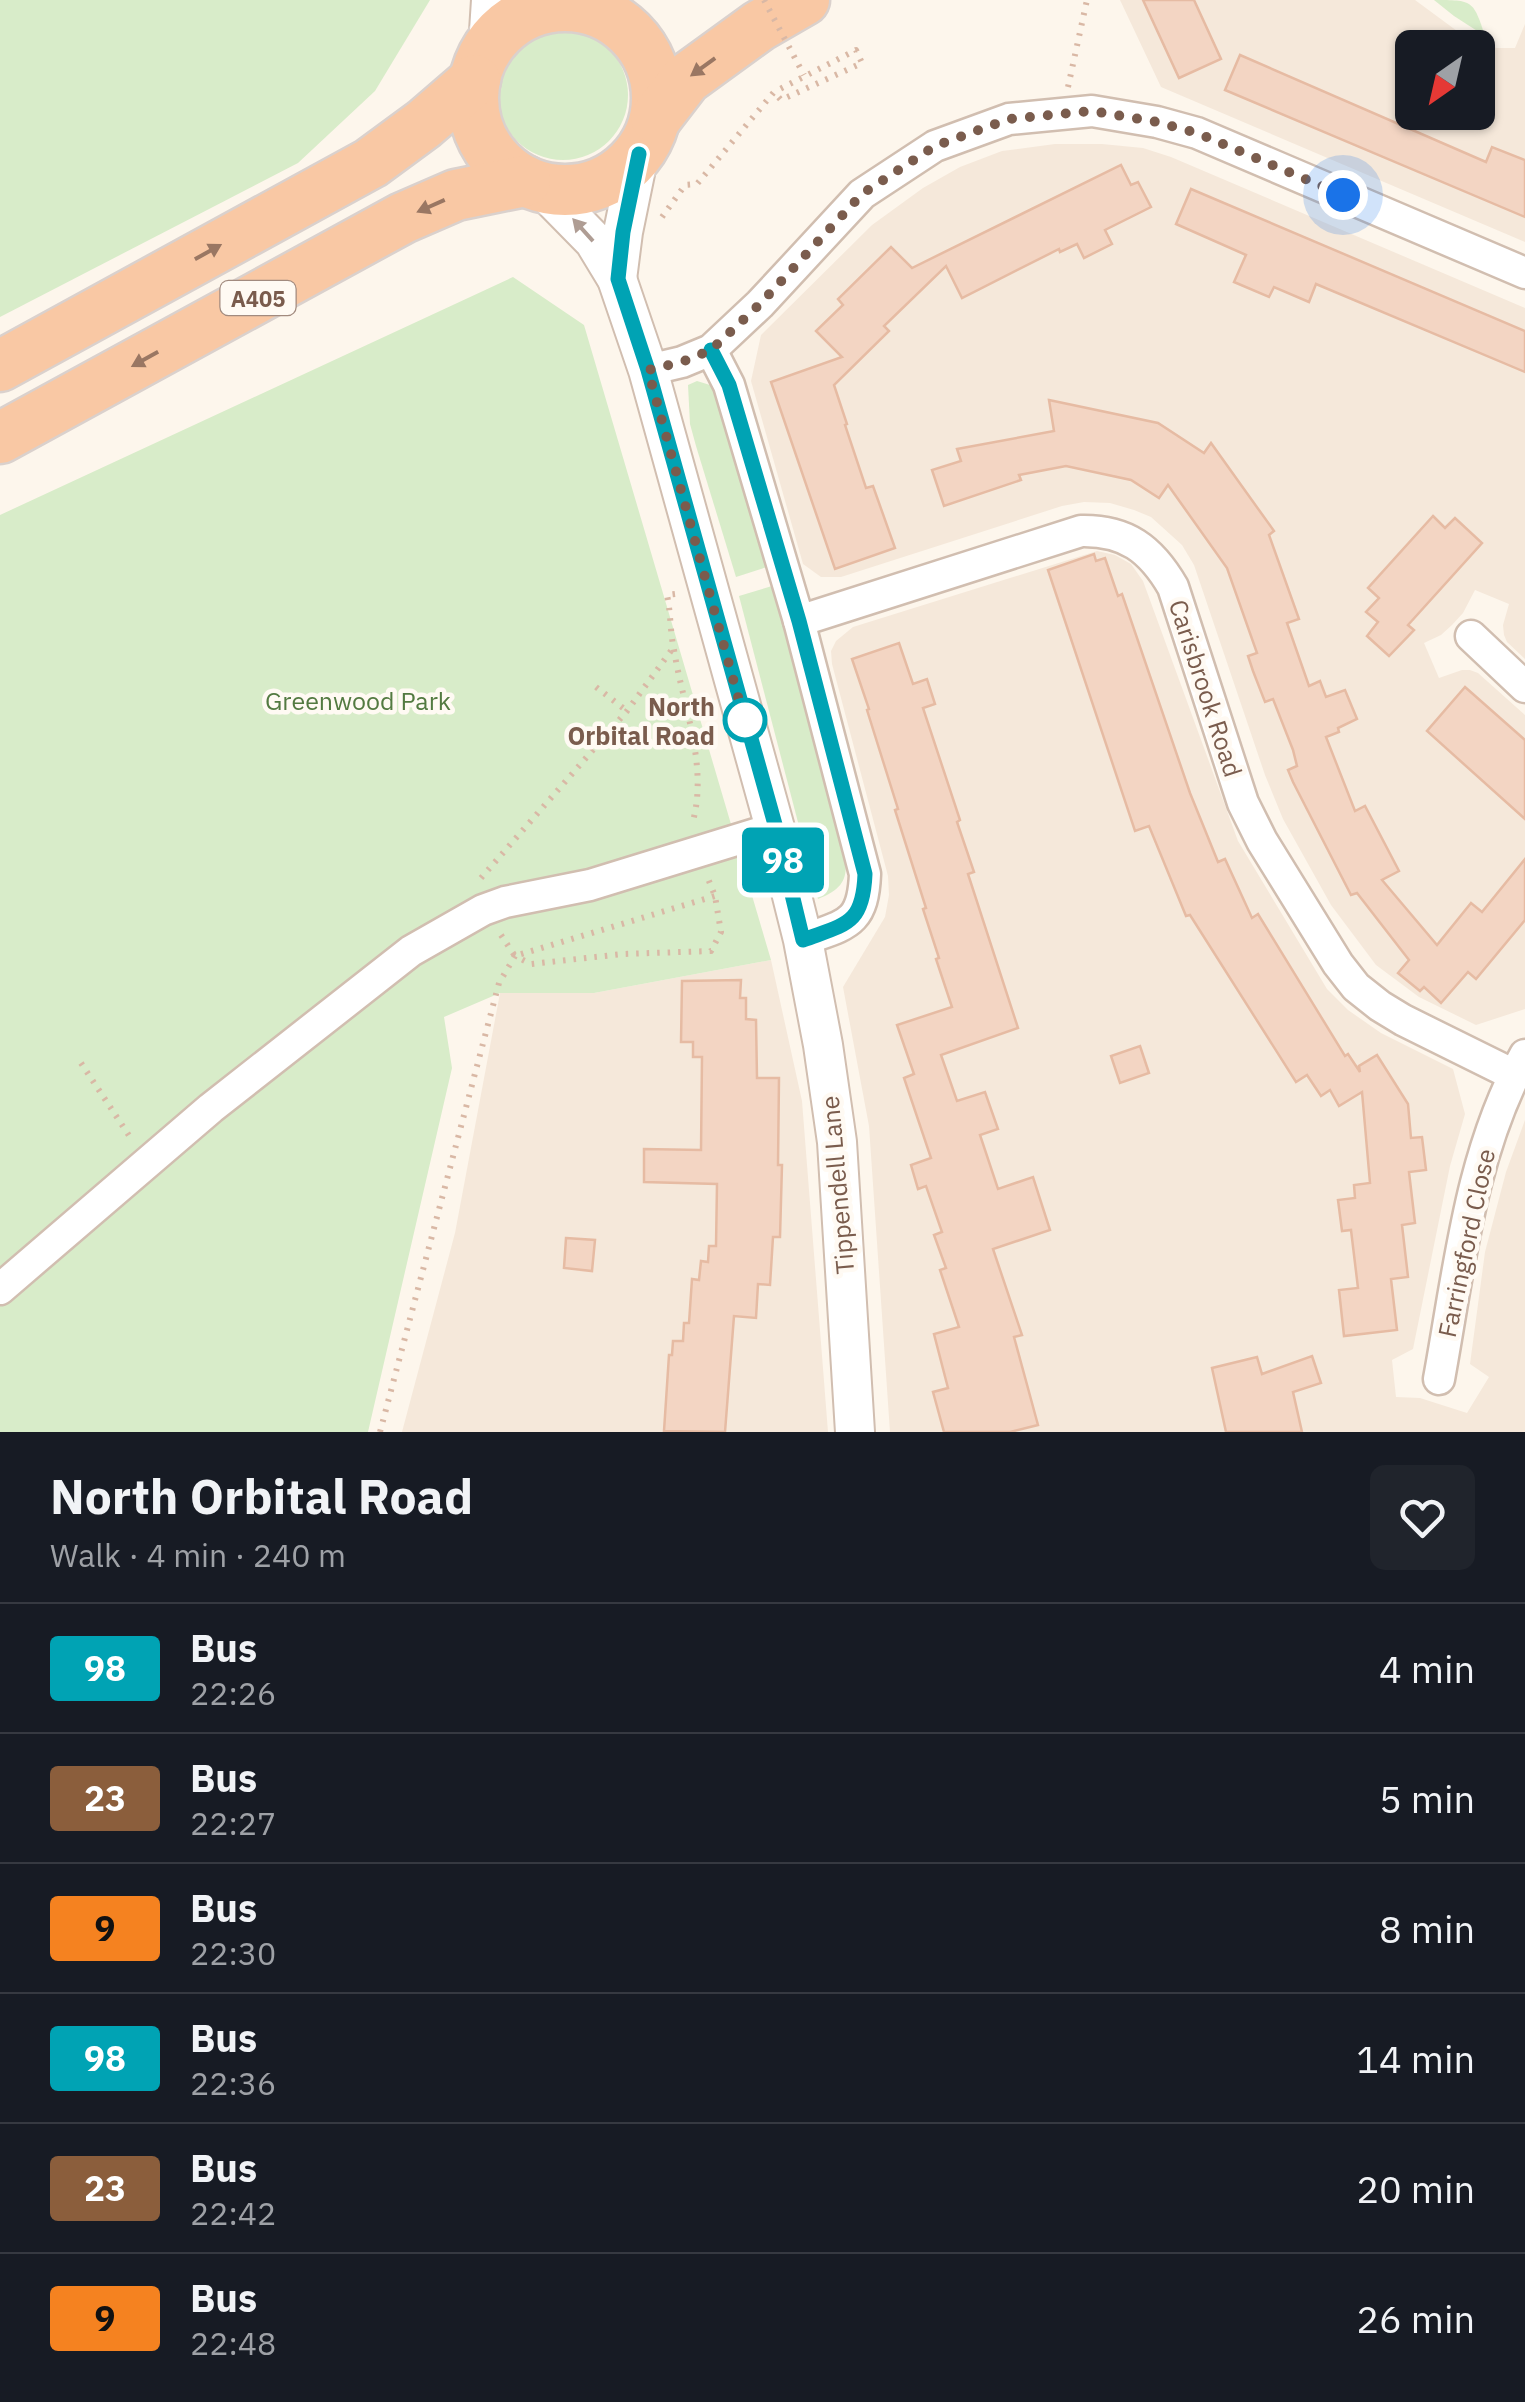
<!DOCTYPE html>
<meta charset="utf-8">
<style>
:root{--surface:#171b24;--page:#20242c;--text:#f1f3f6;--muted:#9ea1a6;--line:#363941}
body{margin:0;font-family:"IBM Plex Sans",sans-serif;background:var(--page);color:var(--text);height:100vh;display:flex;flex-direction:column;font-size:38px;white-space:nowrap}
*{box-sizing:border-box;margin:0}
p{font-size:32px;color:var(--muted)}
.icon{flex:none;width:55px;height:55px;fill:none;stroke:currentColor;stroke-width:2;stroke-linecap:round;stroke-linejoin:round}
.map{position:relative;height:1432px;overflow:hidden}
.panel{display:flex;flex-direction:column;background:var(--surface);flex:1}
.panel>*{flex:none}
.badge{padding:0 20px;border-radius:8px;font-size:35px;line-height:65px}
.needle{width:65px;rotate:214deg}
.fabs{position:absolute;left:1395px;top:30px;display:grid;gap:20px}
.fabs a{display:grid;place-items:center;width:100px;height:100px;border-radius:15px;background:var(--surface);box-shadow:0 2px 8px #0004;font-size:50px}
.you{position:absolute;width:50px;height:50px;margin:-25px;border:8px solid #fff;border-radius:50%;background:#1a73e8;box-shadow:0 0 0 15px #1a73e833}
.map>.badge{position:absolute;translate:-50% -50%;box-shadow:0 0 0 5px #fff}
.round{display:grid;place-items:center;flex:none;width:105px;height:105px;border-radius:15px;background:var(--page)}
.overview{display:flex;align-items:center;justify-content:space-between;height:170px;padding:0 50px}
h1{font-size:48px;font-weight:700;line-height:75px}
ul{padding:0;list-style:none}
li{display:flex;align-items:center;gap:30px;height:130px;padding:0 50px;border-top:2px solid var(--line)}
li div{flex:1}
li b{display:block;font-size:38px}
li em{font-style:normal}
li .badge{min-width:110px;font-weight:700;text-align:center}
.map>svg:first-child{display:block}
</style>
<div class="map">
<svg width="1525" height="1432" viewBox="0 0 1525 1432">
<rect width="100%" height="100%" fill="#fdf6ec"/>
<g fill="#f5e8da" fill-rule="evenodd">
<path d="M 1120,0 L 1415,0 L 1472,42 L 1497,48 L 1515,48 L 1525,24 L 1525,242 L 1161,87 ZM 1412,48 L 1478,48 L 1478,112 L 1412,112 Z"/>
<path d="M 1055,144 L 1102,144 L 1143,148 L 1171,157 L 1525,308 L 1525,659 L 1507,642 L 1504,635 L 1503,625 L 1509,604 L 1475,590 L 1463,613 L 1452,625 L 1441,635 L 1424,643 L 1439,678 L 1462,670 L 1470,670 L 1478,673 L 1525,715 L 1525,1009 L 1476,1025 L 1419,997 L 1376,965 L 1331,905 L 1283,819 L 1265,775 L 1194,565 L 1182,545 L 1151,517 L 1134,510 L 1110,503 L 1084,502 L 1062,506 L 841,577 L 821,577 L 803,564 L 751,381 L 761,335 L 872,225 L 923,188 L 960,167 L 1002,151 Z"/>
<path d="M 1097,551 L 1115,555 L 1131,564 L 1143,581 L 1238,841 L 1327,989 L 1348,1010 L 1381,1033 L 1453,1069 L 1465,1114 L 1450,1166 L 1413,1349 L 1392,1360 L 1396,1397 L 1420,1398 L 1467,1413 L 1489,1377 L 1470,1364 L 1485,1252 L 1506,1172 L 1525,1120 L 1525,1432 L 890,1432 L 869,1126 L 843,987 L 885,917 L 889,895 L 888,876 L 832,664 L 831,651 L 836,641 L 853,627 Z"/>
<path d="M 771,960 L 802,1101 L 828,1432 L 402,1432 L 455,1233 L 500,993 L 594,993 Z"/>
</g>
<g fill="#d8ecc9">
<path d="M 0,0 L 430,0 L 375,91 L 298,163 L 0,317 Z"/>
<path d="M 1434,0 C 1473,0 1473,0 1485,36 L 1454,16 Z"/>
<circle cx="563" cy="95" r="65"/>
<path d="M 513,277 L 584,325 L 771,960 L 594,993 L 500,993 L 444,1017 L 452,1068 L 368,1432 L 0,1432 L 0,515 Z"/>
<path d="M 697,381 L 710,385 L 722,406 L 767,567 L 736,577 L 696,446 L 690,424 L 688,385 Z"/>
<path d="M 772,586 L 844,845 C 848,875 848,887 818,899 L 739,596 Z"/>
</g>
<g fill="#f3d5c3" stroke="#e6bba3" stroke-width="2.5">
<path d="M 1143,0 L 1194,0 L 1221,59 L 1179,78 Z"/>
<path d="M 1240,55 L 1486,162 L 1492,147 L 1525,160 L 1525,217 L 1225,90 Z"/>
<path d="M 1121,165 L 1131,185 L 1138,182 L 1151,207 L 1105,230 L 1112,244 L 1084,258 L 1077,244 L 1060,252 L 1059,249 L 962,298 L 946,266 L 884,326 L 889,331 L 834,385 L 847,424 L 845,425 L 866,488 L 873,486 L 895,548 L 835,569 L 771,382 L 842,357 L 816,331 L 843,305 L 838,299 L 891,247 L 912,268 Z"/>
<path d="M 1191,189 L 1525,331 L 1525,372 L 1316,284 L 1309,302 L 1274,287 L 1269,297 L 1234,282 L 1246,255 L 1176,224 Z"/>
<path d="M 1049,400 L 1158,423 L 1204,453 L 1211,443 L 1274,531 L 1269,535 L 1299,619 L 1287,623 L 1309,686 L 1320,681 L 1326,697 L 1345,690 L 1357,719 L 1338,728 L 1339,732 L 1326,737 L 1355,811 L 1365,806 L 1399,871 L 1382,880 L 1437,945 L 1471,903 L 1482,912 L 1525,859 L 1525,920 L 1476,979 L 1468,972 L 1441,1003 L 1424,987 L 1420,991 L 1398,973 L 1409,960 L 1357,893 L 1351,895 L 1293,782 L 1288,770 L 1297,766 L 1293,750 L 1273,699 L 1265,702 L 1253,671 L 1248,656 L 1257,653 L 1227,568 L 1168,485 L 1159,498 L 1131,480 L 1066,466 L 1019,475 L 1021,480 L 944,506 L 932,470 L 961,461 L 957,449 L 1054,431 Z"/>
<path d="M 1433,516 L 1445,528 L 1455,518 L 1482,543 L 1408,625 L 1414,630 L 1389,656 L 1367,636 L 1378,622 L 1366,612 L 1379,598 L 1368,588 Z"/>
<path d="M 1094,554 L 1096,561 L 1105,558 L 1118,596 L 1122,594 L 1190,793 L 1218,862 L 1225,859 L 1252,918 L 1258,914 L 1345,1056 L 1348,1054 L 1360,1072 L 1359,1066 L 1377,1055 L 1408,1104 L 1411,1138 L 1422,1137 L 1426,1170 L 1409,1172 L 1415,1223 L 1402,1225 L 1408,1277 L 1391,1279 L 1397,1330 L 1344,1336 L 1339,1290 L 1358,1288 L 1351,1230 L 1342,1231 L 1338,1200 L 1355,1198 L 1354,1185 L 1370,1183 L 1362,1092 L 1339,1106 L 1330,1090 L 1321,1096 L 1307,1075 L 1296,1082 L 1190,915 L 1186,916 L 1149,826 L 1135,831 L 1048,570 Z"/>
<path d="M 899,643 L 913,684 L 927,679 L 935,704 L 923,708 L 960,820 L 957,822 L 974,872 L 968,874 L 1018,1028 L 941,1055 L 957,1101 L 985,1092 L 998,1129 L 980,1135 L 998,1189 L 1033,1177 L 1050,1230 L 993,1249 L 1022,1335 L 1014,1337 L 1038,1425 L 1010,1432 L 944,1432 L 933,1392 L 948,1388 L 934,1334 L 959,1327 L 940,1270 L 946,1268 L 934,1235 L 942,1232 L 926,1186 L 918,1189 L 911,1165 L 931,1158 L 904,1078 L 914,1074 L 897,1025 L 952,1007 L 936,959 L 939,958 L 923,909 L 926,908 L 895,810 L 898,809 L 867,710 L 869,709 L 852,659 Z"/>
<path d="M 1465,687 L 1525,740 L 1525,819 L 1427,731 Z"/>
<path d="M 741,980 L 740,998 L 746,998 L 746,1019 L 756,1020 L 757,1078 L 779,1078 L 778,1165 L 782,1165 L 780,1237 L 773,1237 L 770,1285 L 758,1284 L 756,1318 L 734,1316 L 725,1432 L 664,1431 L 669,1355 L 672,1355 L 673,1341 L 683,1341 L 684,1323 L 689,1323 L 692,1279 L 699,1280 L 701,1261 L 708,1262 L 709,1246 L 716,1246 L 717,1184 L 644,1182 L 644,1149 L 701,1150 L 702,1057 L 693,1057 L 693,1042 L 681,1042 L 682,981 Z"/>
<path d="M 1140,1046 L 1149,1073 L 1120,1083 L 1111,1056 Z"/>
<path d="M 566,1238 L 595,1240 L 592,1271 L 564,1268 Z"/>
<path d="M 1312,1356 L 1321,1383 L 1293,1392 L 1302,1432 L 1226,1432 L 1212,1368 L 1257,1357 L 1262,1374 Z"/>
</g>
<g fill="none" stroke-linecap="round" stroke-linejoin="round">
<g stroke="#d1beb0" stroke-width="35">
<g id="minor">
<path d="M 711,350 L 729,385 L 799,621 L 865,874 C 863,925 846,924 803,940"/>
<path d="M 648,370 L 682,362 L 711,350 L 760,304 L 862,194 L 935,146 L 1009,119 L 1092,111 L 1157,122 L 1197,133 L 1525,273"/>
<path d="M 799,621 L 1081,531 C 1126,530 1151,549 1173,587 L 1243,803 L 1262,841 L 1338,964 L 1356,987 L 1380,1006 L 1403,1020 L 1514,1075"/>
<path d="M 1471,636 L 1525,687"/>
<path d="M 0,1289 L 211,1108 L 411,951 L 483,910 L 505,902 L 590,885 L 775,828"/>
<path d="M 1439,1379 C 1459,1270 1470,1153 1525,1055"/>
</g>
</g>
<g stroke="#d1beb0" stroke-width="42">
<g id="tertiary">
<path d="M 562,0 L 569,5"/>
<path d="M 488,47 L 491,0"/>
<path d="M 541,187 L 594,241 L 617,279 L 648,370 L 775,828 L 803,940 L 823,1045 L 837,1142 L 855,1432"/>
<path d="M 617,279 L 623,232 L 639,154"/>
</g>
</g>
<g stroke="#dad1cd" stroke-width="55">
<g id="trunk">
<circle cx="565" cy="98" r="92"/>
<path d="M 656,118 L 686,79 L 759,26 L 804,0"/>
<path d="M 0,366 L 371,163 L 424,124 L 475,80"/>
<path d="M 0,438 L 403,218 L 456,195 L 525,181"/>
</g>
</g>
<g stroke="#d9b8a5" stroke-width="6" stroke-dasharray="2.5 8" stroke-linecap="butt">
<path d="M 1068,87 L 1087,0"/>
<path d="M 662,217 L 685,185 L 697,184 L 774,92 L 781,100 L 862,63 L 856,50 L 774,92"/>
<path d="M 675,594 L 667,595 C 671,614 670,632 674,650 C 683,706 708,765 693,821"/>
<path d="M 596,687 L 627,711"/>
<path d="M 481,878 L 627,711 L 673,648"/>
<path d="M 501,935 L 515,956 L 715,896"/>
<path d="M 81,1063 L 130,1137"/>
<path d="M 380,1432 L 499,983 L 515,956 L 531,964 L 623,954 L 711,951 L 721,932 L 715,896 L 707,876"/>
</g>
<use href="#minor" stroke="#fff" stroke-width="30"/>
<use href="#tertiary" stroke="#fff" stroke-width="38"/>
<use href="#trunk" stroke="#f9c8a4" stroke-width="50"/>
<path stroke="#d9b8a5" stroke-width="6" stroke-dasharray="2.5 8" stroke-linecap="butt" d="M 764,0 L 804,75"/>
</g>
<defs><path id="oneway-solid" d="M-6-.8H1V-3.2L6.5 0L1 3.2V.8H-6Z" transform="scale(2.5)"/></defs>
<g fill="#9a7763">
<use href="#oneway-solid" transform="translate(703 67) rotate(144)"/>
<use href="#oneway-solid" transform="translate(431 206) rotate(156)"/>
<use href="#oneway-solid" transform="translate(208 252) rotate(-29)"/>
<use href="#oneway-solid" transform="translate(145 359) rotate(151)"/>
</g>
<use fill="#af9d94" href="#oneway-solid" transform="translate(583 230) rotate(-132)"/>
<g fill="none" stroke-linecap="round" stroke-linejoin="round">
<g stroke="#fff" stroke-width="22">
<path id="line" d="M 639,154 L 623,232 L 618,279 L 648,370 L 776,828 L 803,940 C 846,924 863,925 865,874 L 799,621 L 729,385 L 711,350"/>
</g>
<use href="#line" stroke="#00a3b4" stroke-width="15"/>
<path stroke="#7a5c4d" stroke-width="10" stroke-dasharray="0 18" d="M 745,720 L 746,726 L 648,370 L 682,362 L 711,350 L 760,304 L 862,194 L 935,146 L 1009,119 L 1092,111 L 1157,122 L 1197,133 L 1343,195"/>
</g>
<circle fill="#fff" stroke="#00a3b4" stroke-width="5" cx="745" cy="720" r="20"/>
<g text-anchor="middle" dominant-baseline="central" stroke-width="9" stroke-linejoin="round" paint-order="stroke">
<rect fill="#fffaf3" stroke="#a28b7f" stroke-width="2.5" x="220.5" y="281" width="75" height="34" rx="8"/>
<g font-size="22" font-weight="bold" fill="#7a5c4d">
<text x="258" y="298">A405</text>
</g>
<g font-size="25" fill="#7a5c4d" stroke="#fffaf3">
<text transform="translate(1206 688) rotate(72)">Carisbrook Road</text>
<text transform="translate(837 1185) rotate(-95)">Tippendell Lane</text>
<text transform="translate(1466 1243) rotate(-78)">Farringford Close</text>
</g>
<g font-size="25" fill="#537a41" stroke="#fffaf3">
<text x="358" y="700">Greenwood Park</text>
</g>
<g font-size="25" font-weight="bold" fill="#7a5c4d" stroke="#fffaf3" text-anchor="end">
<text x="715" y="706">North<tspan x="715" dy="29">Orbital Road</tspan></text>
</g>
</g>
</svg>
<div class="fabs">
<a><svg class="needle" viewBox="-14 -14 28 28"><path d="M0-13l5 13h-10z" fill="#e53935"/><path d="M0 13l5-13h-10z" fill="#9ea1a6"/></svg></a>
</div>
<div class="you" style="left:1343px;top:195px"></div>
<b class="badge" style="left:783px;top:860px;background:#00a3b4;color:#fff">98</b>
</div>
<section class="panel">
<div class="overview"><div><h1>North Orbital Road</h1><p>Walk · 4 min · 240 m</p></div><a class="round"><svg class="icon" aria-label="heart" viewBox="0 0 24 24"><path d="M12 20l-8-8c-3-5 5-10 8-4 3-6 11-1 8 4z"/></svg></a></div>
<ul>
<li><span class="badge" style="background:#00a3b4;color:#fff">98</span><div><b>Bus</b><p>22:26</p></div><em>4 min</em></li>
<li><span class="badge" style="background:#8b5e3c;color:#fff">23</span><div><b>Bus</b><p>22:27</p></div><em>5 min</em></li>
<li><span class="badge" style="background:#f58220;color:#111">9</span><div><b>Bus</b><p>22:30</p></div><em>8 min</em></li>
<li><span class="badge" style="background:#00a3b4;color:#fff">98</span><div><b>Bus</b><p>22:36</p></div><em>14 min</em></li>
<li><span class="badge" style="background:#8b5e3c;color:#fff">23</span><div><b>Bus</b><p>22:42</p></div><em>20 min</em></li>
<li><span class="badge" style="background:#f58220;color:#111">9</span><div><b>Bus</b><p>22:48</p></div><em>26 min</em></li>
</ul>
</section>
